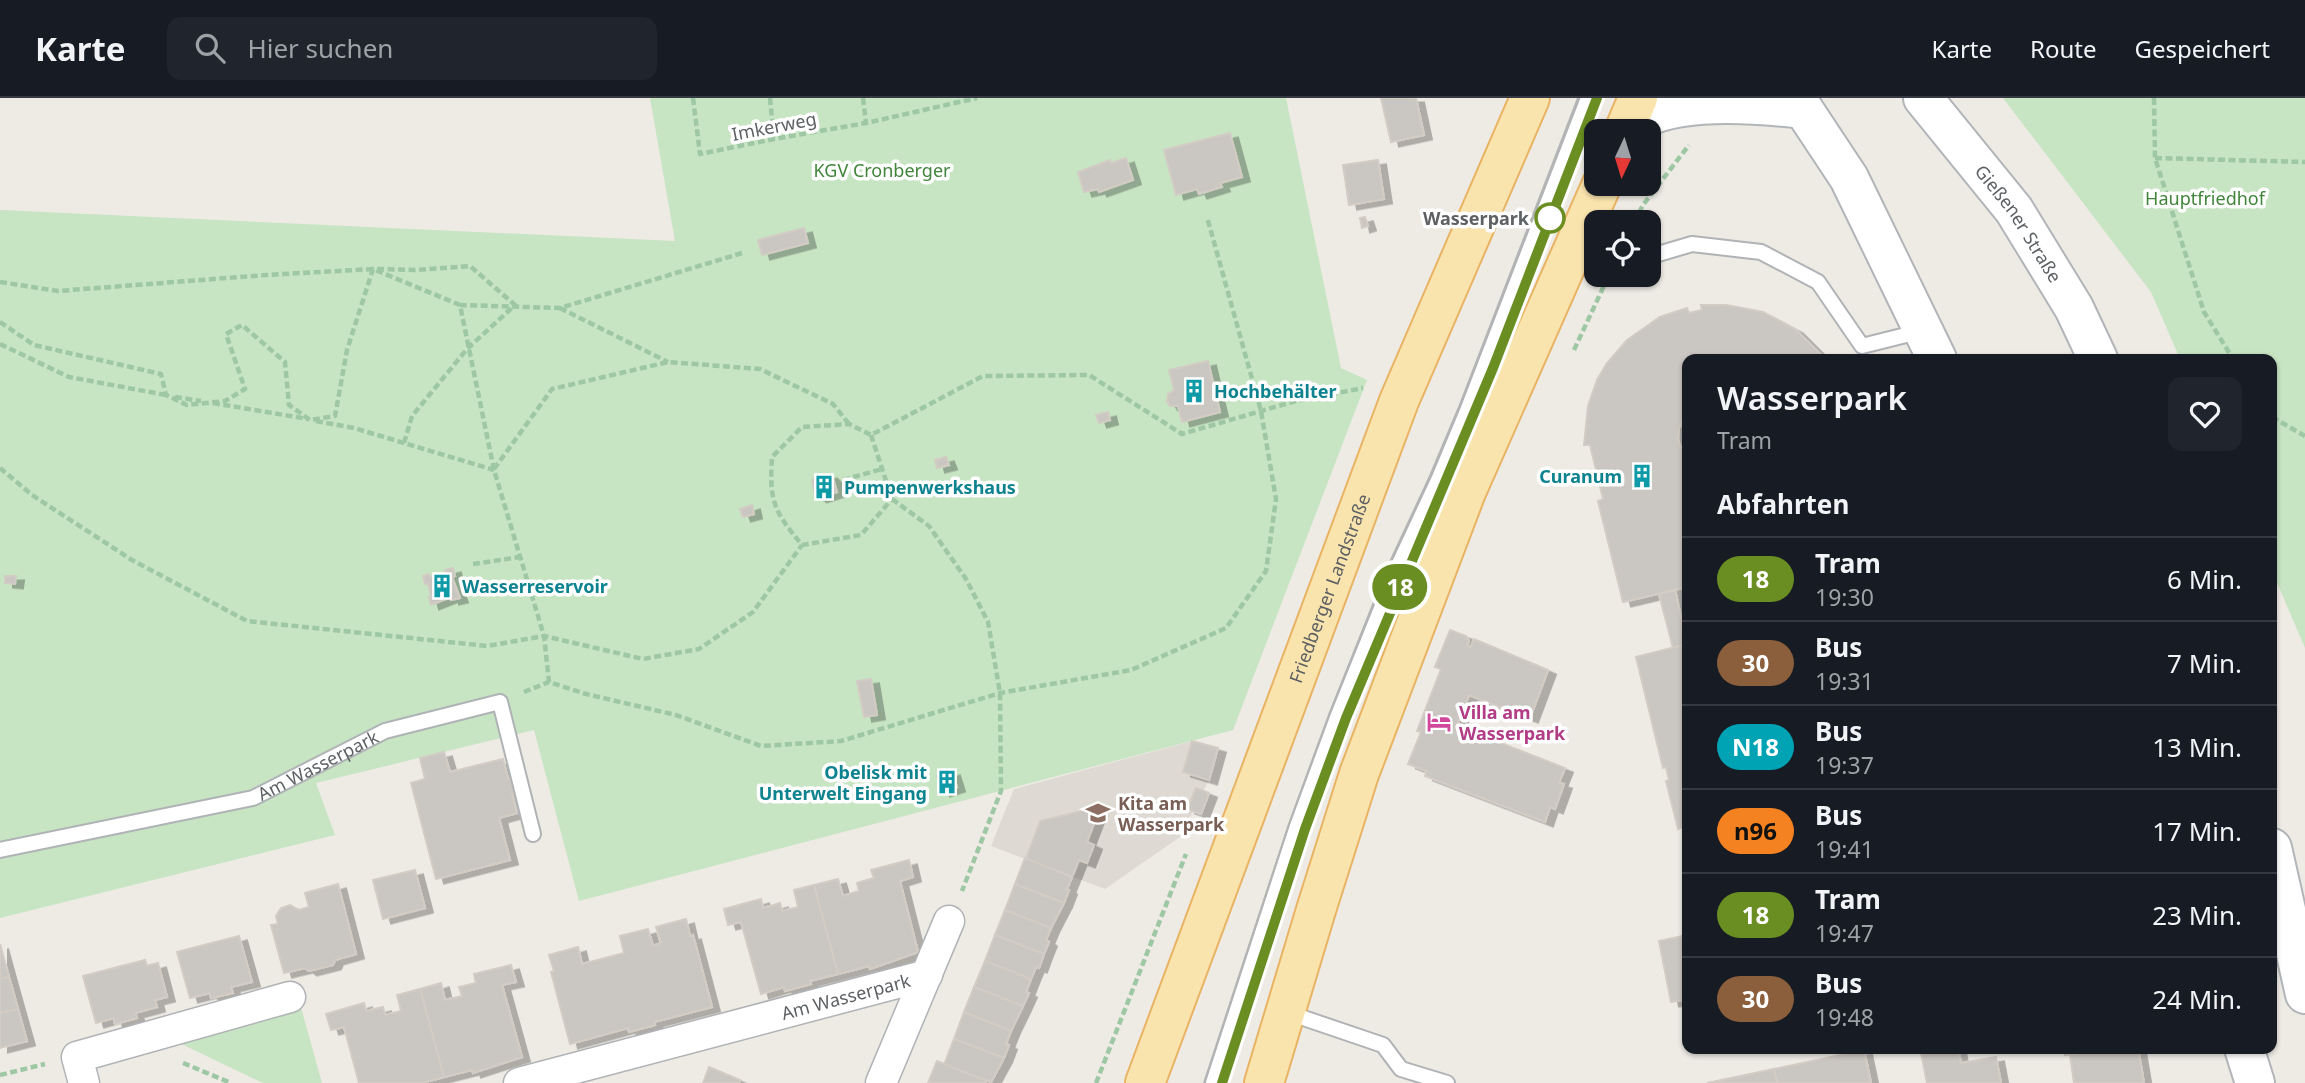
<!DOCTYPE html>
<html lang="de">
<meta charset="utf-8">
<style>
:root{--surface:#171b24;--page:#20242c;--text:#f1f3f6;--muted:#9ea1a6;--line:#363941}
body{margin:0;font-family:"Noto Sans",sans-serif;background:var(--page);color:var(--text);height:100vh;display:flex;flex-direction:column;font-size:26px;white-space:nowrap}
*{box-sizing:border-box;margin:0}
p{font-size:23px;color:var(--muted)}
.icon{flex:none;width:38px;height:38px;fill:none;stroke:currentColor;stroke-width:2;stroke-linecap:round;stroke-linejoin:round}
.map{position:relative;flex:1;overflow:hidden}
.sheet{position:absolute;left:1682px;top:256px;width:595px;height:700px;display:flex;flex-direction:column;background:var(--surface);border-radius:14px;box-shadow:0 2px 5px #0004}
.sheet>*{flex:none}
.badge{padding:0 14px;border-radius:23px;font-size:24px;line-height:46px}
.needle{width:46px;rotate:184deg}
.buttons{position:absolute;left:1584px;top:21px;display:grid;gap:14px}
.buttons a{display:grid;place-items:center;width:77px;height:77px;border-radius:14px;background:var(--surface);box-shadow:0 2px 5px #0004;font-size:35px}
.map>.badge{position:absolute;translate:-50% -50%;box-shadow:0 0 0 4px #fff}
h2{padding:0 35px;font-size:26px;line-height:63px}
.round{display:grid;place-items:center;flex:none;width:74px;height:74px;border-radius:14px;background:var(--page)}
.head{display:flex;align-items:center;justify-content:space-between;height:119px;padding:0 35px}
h1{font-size:33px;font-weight:600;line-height:52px}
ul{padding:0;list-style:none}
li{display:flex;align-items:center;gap:21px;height:84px;padding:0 35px;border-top:2px solid var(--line)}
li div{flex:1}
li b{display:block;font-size:26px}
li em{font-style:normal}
li .badge{min-width:77px;font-weight:700;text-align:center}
header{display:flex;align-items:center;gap:42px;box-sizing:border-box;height:98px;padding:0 35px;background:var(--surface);border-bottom:2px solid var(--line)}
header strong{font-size:33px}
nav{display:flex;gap:38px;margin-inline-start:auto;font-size:24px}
.search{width:490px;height:63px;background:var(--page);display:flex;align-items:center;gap:18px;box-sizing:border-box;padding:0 24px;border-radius:14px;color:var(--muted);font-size:26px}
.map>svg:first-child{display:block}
</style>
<header>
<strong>Karte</strong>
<div class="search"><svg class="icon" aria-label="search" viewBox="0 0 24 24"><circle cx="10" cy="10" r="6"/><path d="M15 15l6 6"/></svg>Hier suchen</div>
<nav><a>Karte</a><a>Route</a><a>Gespeichert</a></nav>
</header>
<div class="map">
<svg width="2305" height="985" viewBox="0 0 2305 985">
<defs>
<filter id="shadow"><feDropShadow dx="8" dy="4.5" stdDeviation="0" flood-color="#0004"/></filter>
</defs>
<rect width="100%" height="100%" fill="#eeebe5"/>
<path fill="#dedad3" d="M 1192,643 L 1183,674 L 1209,682 L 1180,739 L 1105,791 L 991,748 L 1014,691 Z"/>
<g fill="#c7e4c3">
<path d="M 650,0 L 1286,0 L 1341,270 L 1367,282 L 1233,632 L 579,803 L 534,632 L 316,685 L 335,737 L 0,820 L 0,112 L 675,143 Z"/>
<path d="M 2003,0 L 2305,0 L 2305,550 L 2272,473 L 2272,261 L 2180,261 L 2151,194 Z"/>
<path d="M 300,906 L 322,985 L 263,985 L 171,941 Z"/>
</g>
<g fill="#cac6c1" stroke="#d3ccc4" stroke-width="2" filter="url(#shadow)">
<path d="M 1381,0 L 1416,0 L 1424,37 L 1391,44 Z"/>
<path d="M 1230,35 L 1242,79 L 1220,85 L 1222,89 L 1199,96 L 1197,91 L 1176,97 L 1164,52 Z"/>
<path d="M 1126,60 L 1133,82 L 1099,94 L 1098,91 L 1084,94 L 1078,74 L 1110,62 L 1111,65 Z"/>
<path d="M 1378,62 L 1384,101 L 1349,107 L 1343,67 Z"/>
<path d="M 1365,119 L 1368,128 L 1362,130 L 1360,120 Z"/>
<path d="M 804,130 L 808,145 L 762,157 L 758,142 Z"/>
<path d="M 1701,207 L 1726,207 L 1763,214 L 1795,231 L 1825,261 L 1687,261 L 1687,316 L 1679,330 L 1678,340 L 1680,349 L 1685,348 L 1687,355 L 1687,489 L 1623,504 L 1598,403 L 1603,401 L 1590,347 L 1584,347 L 1588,308 L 1597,282 L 1607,265 L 1627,242 L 1660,219 L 1687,210 L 1689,215 L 1702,212 Z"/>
<path d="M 1208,263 L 1220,314 L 1182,324 L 1178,308 L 1170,308 L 1167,303 L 1168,296 L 1174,292 L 1169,272 Z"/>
<path d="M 1108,314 L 1110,322 L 1099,325 L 1096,317 Z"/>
<path d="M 946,359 L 949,367 L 937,370 L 935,362 Z"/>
<path d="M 829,376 L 833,380 L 837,394 L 819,400 L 815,397 L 812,383 L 814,380 Z"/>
<path d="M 752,407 L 754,416 L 743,419 L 740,411 Z"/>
<path d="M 453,470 L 455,478 L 452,479 L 460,500 L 451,502 L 451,499 L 431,507 L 429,499 L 431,499 L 428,485 L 425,486 L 423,478 L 429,476 L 430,479 L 446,475 L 445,472 Z"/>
<path d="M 5,478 L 16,478 L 15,486 L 5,485 Z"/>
<path d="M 1675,492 L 1687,546 L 1673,550 L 1659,496 Z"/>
<path d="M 1450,532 L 1466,538 L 1469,543 L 1467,548 L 1471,549 L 1474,541 L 1548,572 L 1530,620 L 1469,597 L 1457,628 L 1565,670 L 1559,685 L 1564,686 L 1555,711 L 1550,709 L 1545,724 L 1425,678 L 1427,673 L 1408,666 L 1421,634 L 1417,633 L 1441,571 L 1435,569 Z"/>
<path d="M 1687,546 L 1687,728 L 1678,731 L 1666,683 L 1669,682 L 1666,669 L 1663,670 L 1636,559 Z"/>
<path d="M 871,581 L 877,617 L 864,619 L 857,583 Z"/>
<path d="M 1192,643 L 1218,650 L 1209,682 L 1183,674 Z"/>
<path d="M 444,654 L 450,674 L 503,661 L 508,681 L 515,680 L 519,693 L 512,695 L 517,715 L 499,720 L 510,762 L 436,781 L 411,685 L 425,681 L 420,660 Z"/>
<path d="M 952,673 L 957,689 L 942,694 L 937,678 Z"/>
<path d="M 1196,690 L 1209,695 L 1201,716 L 1187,711 Z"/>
<path d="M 1093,710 L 1098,715 L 1087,744 L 1094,747 L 1087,765 L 1079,762 L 1073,777 L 1070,778 L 1026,761 L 1040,723 Z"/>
<path d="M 1025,760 L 1072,779 L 1067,791 L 1069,792 L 1064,805 L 1015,786 Z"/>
<path d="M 909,762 L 913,779 L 900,783 L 918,854 L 870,871 L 869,868 L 838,876 L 814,787 L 838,781 L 843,798 L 859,793 L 857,785 L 874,780 L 871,772 Z"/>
<path d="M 415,772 L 425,810 L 383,821 L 373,782 Z"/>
<path d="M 338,786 L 356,856 L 335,862 L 333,867 L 309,873 L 305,870 L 284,875 L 271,827 L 278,826 L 276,818 L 281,810 L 290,807 L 299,812 L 309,809 L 305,795 Z"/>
<path d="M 1015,786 L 1064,805 L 1051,830 L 1005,812 Z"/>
<path d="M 814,787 L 838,876 L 810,883 L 811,886 L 785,893 L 784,889 L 761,896 L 741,824 L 728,827 L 724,811 L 761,801 L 763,810 L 780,805 L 782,813 L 798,809 L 794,792 Z"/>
<path d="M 1005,812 L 1051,830 L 1046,842 L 1049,844 L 1044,856 L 995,837 Z"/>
<path d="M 686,821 L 690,838 L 693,837 L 712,909 L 654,924 L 655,927 L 629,934 L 628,930 L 570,946 L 551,874 L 554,873 L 549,857 L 578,849 L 582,866 L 624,855 L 620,838 L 648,831 L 653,848 L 661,845 L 656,829 Z"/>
<path d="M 995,837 L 1044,856 L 1039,870 L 1036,869 L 1031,881 L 985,863 Z"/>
<path d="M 1687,837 L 1687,901 L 1671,904 L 1659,843 Z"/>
<path d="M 239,838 L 252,884 L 231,889 L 233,895 L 211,900 L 210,895 L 190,900 L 177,854 Z"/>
<path d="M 0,846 L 9,879 L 0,881 Z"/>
<path d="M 145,862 L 147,868 L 158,865 L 167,899 L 155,902 L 157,909 L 135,915 L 137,920 L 115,926 L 114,920 L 96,925 L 83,878 Z"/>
<path d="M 985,863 L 1031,881 L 1026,894 L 1029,895 L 1023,908 L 974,889 Z"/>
<path d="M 511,867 L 516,884 L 502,887 L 522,959 L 473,975 L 472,972 L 444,979 L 420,891 L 441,885 L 445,902 L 462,898 L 459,889 L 476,885 L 474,876 Z"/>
<path d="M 9,879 L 18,911 L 0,915 L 0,881 Z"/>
<path d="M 974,889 L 1023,908 L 1011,933 L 964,914 Z"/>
<path d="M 420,891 L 444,979 L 422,985 L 359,985 L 344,929 L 331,932 L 326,916 L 364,905 L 366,913 L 383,909 L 385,917 L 401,913 L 397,897 Z"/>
<path d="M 18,911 L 27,943 L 0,950 L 0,915 Z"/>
<path d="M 964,914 L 1011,933 L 1006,946 L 1009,947 L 1004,960 L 954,941 Z"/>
<path d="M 954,941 L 1004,960 L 991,984 L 944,967 Z"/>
<path d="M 1920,950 L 1958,950 L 1961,965 L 1996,959 L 2001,985 L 1927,985 Z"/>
<path d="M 2064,950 L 2112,950 L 2065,957 Z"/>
<path d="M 2112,950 L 2138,950 L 2144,985 L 2074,985 L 2070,957 Z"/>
<path d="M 1864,952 L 1871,985 L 1777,985 L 1774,971 Z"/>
<path d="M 937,963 L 986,983 L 985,985 L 928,985 Z"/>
<path d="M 709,969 L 740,982 L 739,985 L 703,985 Z"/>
<path d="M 1774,971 L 1777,985 L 1707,985 Z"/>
</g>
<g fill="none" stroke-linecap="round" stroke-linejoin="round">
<g stroke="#b0b3b6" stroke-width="18">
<g id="service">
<path d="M 1648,159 L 1692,146 L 1761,154 L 1818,184 L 1862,248 L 1922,233"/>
<path id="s1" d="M 0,752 L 253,700 L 385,633 L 500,604 L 533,736"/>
<path d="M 1286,914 L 1383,947 L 1401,971 L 1447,985"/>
<path d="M 1213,985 L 1297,728 L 1338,617 L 1398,468 L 1439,380 L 1467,313 L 1588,0"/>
</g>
</g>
<g stroke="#b0b3b6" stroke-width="33">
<g id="minor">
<path d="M 84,985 L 77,959 L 290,899"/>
<path id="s2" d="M 519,985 L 927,877"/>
<path d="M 881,985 L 949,823"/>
</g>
</g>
<g stroke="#b1b5b9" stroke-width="42">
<g id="secondary">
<path d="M 1796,0 L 1849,80 L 1937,261"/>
<path id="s3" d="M 1923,0 L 2014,112 L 2074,210 L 2098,261"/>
<path d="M 1628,33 C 1634,29 1639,23 1645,20 C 1685,0 1759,6 1803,11"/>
<path d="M 2272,750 L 2305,896"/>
<path d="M 2244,950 L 2255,985"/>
</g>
</g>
<g stroke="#e9b364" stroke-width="42">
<g id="primary">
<path d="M 1624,33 L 1638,0"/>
<path id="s4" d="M 1145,985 L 1399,303 L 1530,0"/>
<path d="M 1264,985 L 1316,812 L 1359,676 L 1466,394 L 1602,86"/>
</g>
</g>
<g stroke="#9ec7a4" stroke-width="4.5" stroke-dasharray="7 3.5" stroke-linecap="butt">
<path d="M 693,0 L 700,56 L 774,41 L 866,25 L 977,0"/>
<path d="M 770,0 L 774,41"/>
<path d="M 863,0 L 866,25"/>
<path d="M 2154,0 L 2155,60 L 2204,214 L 2233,261"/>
<path d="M 2155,60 L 2305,64"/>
<path d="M 1634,124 L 1643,107 L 1689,47"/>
<path d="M 742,155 L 560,210 L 460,207 L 494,372 L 544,538 L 549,584 L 586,596 L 676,617 L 761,648 L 841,643 L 1000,595 L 1131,572 L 1226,530 L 1266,473 L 1276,401 L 1261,313 L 1207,119"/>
<path d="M 0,184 L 58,193 L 266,177 L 373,171 L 460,207"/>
<path d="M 560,210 L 668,264"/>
<path d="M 0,224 L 34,247 L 161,276 L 166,297 L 187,307 L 225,303 L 245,291 L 226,236 L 242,227 L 285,264 L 289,307 L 310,322 L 335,318 L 347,252 L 373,171 L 415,172 L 470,168 L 515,207 L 467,251 L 412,318 L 404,345"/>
<path d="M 0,246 L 69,279 L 166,297"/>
<path d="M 1574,252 L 1609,177"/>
<path d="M 175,299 L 201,303"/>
<path d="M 213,305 L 308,321"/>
<path d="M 2272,319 L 2305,338"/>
<path d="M 316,323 L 354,330 L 494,372"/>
<path d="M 871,337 L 892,401 L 861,437 L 802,447 C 774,413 769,404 772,359 L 802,329 L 849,326 L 871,337 L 983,278 L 1089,277 L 1182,336 L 1292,304 L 1363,290"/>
<path d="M 0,370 L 32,397 L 132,462 L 247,523 L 487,548 L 544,538 L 643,561 L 699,551 L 753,514 L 802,447"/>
<path d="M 494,371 L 552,291 L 668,264 L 760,271 L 833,306 L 849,326"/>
<path d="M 843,382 L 882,371"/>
<path d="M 892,401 L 929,428 L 966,481 L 988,524 L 1000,595 L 1001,693 L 962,793"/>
<path d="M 473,466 L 520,459"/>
<path d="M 524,594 L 549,584"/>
<path d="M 183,965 L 231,985"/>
<path d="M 0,977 L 45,966"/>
<path d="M 1096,985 L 1186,756"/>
</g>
<use href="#service" stroke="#fff" stroke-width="14"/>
<use href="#minor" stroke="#fff" stroke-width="30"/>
<use href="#secondary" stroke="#fff" stroke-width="38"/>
<use href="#primary" stroke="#fae4ae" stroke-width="38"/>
<g stroke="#b3b4b4" stroke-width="2">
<path d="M 1204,985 L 1289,726 L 1330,614 L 1389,466 L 1430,378 L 1459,309 L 1578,0"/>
<path d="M 1222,985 L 1305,731 L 1346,620 L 1502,247 L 1597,0"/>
</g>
</g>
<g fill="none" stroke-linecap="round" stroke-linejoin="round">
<g stroke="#fff" stroke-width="16">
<path id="line" d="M 1222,985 L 1305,731 L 1346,620 L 1493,270 L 1597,0"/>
</g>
<use href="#line" stroke="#6b8e23" stroke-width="10"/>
</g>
<defs>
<g id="building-bare" transform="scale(1.89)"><path d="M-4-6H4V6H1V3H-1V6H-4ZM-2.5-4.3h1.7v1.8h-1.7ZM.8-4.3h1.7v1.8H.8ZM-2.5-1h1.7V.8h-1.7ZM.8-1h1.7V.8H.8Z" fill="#0f9aa8" stroke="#fff" stroke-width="2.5" paint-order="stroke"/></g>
<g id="hotel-bare" transform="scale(1.89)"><path d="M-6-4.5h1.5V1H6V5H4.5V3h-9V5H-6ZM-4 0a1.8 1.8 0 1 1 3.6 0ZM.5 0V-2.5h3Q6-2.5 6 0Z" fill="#d1479c" stroke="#fff" stroke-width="2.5" paint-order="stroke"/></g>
<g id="school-bare" transform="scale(1.89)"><path d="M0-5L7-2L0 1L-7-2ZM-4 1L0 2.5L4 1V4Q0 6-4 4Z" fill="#8d6e63" stroke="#fff" stroke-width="2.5" paint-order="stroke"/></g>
</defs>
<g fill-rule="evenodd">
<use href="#building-bare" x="1194" y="293"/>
<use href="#building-bare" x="1642" y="378"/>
<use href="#building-bare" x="824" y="389"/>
<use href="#building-bare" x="442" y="488"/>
<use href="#hotel-bare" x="1439" y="624"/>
<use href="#building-bare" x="947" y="684"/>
<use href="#school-bare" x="1098" y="715"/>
</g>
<circle fill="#fff" stroke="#6b8e23" stroke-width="3.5" cx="1550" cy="120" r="14"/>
<g text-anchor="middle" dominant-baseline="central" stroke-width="7" stroke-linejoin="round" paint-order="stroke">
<g font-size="18" fill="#5d6164" stroke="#fff">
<text transform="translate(774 28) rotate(-11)">Imkerweg</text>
<text stroke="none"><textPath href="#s3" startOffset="158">Gießener Straße</textPath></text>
<text stroke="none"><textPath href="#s4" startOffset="528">Friedberger Landstraße</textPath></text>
<text stroke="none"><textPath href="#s1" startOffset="331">Am Wasserpark</textPath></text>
<text stroke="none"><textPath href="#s2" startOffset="338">Am Wasserpark</textPath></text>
</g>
<g font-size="18" fill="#41853b" stroke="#fff">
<text x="882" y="72">KGV Cronberger</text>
<text x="2205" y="100">Hauptfriedhof</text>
</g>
<g font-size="18" font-weight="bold" fill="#5d6164" stroke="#fff" text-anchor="end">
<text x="1529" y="120">Wasserpark</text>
</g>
<g font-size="18" font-weight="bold" fill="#0d838f" stroke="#fff" text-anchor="start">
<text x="1214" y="293">Hochbehälter</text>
<text x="1622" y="378" text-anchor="end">Curanum</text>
<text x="844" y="389">Pumpenwerkshaus</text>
<text x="462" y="488">Wasserreservoir</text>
<text x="927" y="674" text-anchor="end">Obelisk mit<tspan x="927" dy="21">Unterwelt Eingang</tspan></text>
</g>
<g font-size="18" font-weight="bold" fill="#b23c85" stroke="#fff" text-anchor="start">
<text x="1459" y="614">Villa am<tspan x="1459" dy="21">Wasserpark</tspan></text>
</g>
<g font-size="18" font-weight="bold" fill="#785e54" stroke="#fff" text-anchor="start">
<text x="1118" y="705">Kita am<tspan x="1118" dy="21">Wasserpark</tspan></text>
</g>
</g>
</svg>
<div class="buttons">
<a><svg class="needle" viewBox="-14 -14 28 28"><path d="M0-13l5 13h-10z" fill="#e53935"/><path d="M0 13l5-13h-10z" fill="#9ea1a6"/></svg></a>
<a><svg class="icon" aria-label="locate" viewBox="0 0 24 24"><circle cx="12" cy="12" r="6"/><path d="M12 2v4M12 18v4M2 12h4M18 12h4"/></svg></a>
</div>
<b class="badge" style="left:1400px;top:489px;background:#6b8e23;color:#fff">18</b>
<section class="sheet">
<div class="head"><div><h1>Wasserpark</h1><p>Tram</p></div><a class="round"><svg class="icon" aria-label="heart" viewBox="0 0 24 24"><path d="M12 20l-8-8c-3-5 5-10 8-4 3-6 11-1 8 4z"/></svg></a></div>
<h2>Abfahrten</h2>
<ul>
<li><span class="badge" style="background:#6b8e23;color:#fff">18</span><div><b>Tram</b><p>19:30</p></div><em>6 Min.</em></li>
<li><span class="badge" style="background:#8b5e3c;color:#fff">30</span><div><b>Bus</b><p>19:31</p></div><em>7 Min.</em></li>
<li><span class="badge" style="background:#00a3b4;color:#fff">N18</span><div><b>Bus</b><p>19:37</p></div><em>13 Min.</em></li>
<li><span class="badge" style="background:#f58220;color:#111">n96</span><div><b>Bus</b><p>19:41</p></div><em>17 Min.</em></li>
<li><span class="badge" style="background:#6b8e23;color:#fff">18</span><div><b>Tram</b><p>19:47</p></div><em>23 Min.</em></li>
<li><span class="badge" style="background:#8b5e3c;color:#fff">30</span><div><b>Bus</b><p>19:48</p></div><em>24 Min.</em></li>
</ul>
</section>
</div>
